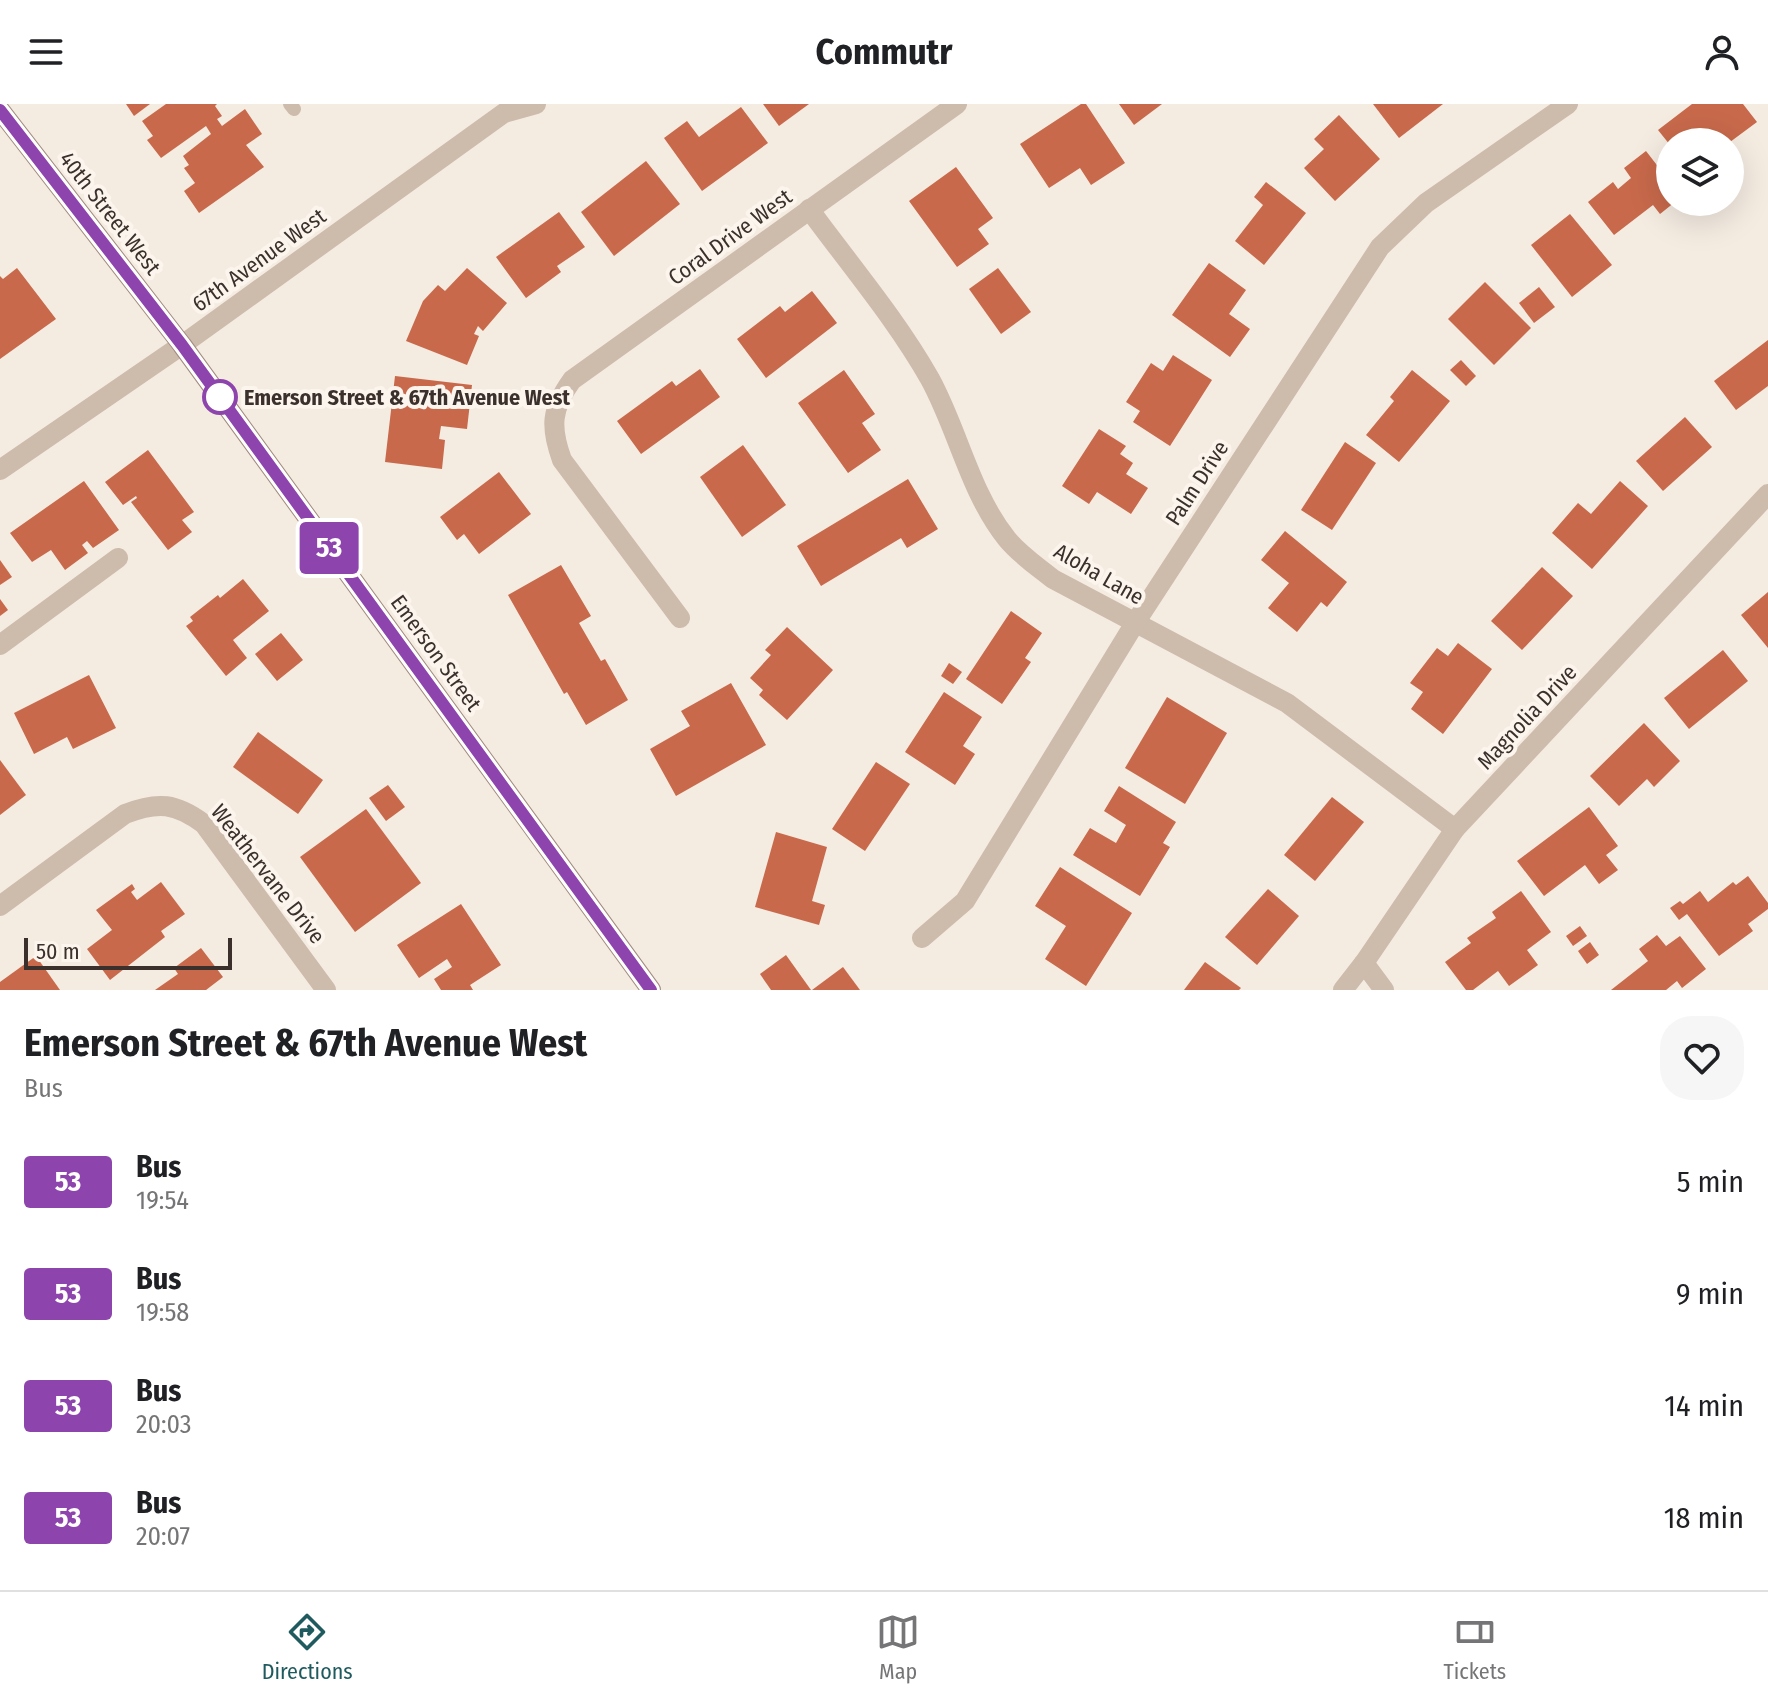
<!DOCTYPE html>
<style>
:root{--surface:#fff;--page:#f6f6f6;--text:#202124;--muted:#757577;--line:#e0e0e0;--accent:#1f5a5e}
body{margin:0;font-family:"Fira Sans Condensed",sans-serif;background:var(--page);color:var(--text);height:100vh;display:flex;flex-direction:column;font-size:30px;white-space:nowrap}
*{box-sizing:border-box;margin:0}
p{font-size:26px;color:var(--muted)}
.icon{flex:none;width:44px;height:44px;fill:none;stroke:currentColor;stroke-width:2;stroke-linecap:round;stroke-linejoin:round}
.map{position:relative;height:886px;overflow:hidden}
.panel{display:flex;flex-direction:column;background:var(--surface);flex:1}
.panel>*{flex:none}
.badge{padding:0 16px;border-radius:6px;font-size:28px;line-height:52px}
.fabs{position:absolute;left:1656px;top:24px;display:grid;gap:16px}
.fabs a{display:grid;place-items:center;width:88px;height:88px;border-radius:50%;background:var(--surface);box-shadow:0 8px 32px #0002;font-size:40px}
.scale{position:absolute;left:24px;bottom:20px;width:208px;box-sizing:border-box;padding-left:8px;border:4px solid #3b302b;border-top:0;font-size:22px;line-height:28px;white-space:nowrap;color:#3b302b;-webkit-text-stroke:6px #fbf5ee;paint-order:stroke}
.map>.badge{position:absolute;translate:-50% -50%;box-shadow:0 0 0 4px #fff}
.round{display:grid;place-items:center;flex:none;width:84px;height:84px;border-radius:32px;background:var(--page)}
.summary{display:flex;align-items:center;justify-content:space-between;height:136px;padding:0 24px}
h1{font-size:38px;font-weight:700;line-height:60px}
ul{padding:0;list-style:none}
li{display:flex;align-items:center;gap:24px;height:112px;padding:0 24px}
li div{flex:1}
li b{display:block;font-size:30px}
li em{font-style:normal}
li .badge{min-width:88px;font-weight:700;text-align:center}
header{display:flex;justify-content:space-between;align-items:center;height:104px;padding:0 24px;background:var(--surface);font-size:36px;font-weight:700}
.tabs{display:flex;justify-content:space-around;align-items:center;height:112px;border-top:2px solid var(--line);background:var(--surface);font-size:22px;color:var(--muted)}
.tabs a{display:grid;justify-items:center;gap:4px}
.tabs .on{color:var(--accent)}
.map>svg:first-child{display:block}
</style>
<header><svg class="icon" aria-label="menu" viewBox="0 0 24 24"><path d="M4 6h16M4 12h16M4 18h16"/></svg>Commutr<svg class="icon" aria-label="person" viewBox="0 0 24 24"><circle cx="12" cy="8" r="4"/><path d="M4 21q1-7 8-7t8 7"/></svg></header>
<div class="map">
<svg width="1768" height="886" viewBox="0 0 1768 886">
<rect width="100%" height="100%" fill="#f4ebe1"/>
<g fill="#c8694b">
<path d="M 126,0 L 150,0 L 134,12 Z"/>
<path d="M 166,0 L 217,0 L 215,2 L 222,12 L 217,15 L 222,22 L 245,5 L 262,30 L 246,41 L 264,63 L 199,109 L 184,87 L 195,79 L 184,64 L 189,61 L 183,52 L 211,30 L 206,22 L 161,54 L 147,36 L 153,32 L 142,17 Z"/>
<path d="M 763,0 L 809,0 L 779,22 Z"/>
<path d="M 1081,0 L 1086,0 L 1125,59 L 1091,81 L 1080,64 L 1049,84 L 1020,40 Z"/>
<path d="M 1119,0 L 1162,0 L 1134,21 Z"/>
<path d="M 1373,0 L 1443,0 L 1399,34 Z"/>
<path d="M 1692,0 L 1743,0 L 1757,18 L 1730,38 L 1670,38 L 1670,41 L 1658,26 Z"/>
<path d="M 741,3 L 768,39 L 702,87 L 664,34 L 687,17 L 699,33 Z"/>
<path d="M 1339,11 L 1380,55 L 1335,97 L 1304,64 L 1324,45 L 1314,35 Z"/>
<path d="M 1646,47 L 1670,78 L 1670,98 L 1675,98 L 1660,110 L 1653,101 L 1614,131 L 1588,98 L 1613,78 L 1618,85 L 1631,74 L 1624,64 Z"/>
<path d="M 646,57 L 680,100 L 614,152 L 581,108 Z"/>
<path d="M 956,63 L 993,114 L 978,125 L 989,140 L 957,163 L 909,97 Z"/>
<path d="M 1266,78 L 1306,109 L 1264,161 L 1235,137 L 1263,101 L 1254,93 Z"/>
<path d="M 559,108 L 585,143 L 557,162 L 561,168 L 526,194 L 496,153 Z"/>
<path d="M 1570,110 L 1612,161 L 1572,193 L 1531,141 Z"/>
<path d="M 1209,159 L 1246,186 L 1229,210 L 1250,225 L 1230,253 L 1172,211 Z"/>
<path d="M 17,164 L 56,215 L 0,255 L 0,172 L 3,175 Z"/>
<path d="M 467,164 L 507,199 L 483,227 L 478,222 L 474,230 L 479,232 L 467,261 L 406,237 L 423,197 L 438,181 L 445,187 Z"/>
<path d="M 998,164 L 1031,208 L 1001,230 L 969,185 Z"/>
<path d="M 1485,178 L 1531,224 L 1494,261 L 1448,215 Z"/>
<path d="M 1539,183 L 1555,203 L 1534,219 L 1519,199 Z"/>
<path d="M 812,187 L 837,219 L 766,274 L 737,235 L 780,202 L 785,208 Z"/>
<path d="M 1768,236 L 1768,282 L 1736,306 L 1714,277 Z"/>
<path d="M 1173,251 L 1212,276 L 1170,342 L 1133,318 L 1140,307 L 1126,298 L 1151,259 L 1163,267 Z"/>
<path d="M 1461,256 L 1476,272 L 1466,282 L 1450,266 Z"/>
<path d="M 700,265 L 720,293 L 641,350 L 617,317 L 672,277 L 676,282 Z"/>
<path d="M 844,266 L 875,310 L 862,319 L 881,346 L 848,369 L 798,299 Z"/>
<path d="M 1412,266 L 1450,297 L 1399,358 L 1366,331 L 1394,297 L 1390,293 Z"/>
<path d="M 395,272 L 472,281 L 467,325 L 441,322 L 439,335 L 445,336 L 442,365 L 385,358 Z"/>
<path d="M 1685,313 L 1712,343 L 1663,387 L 1636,357 Z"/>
<path d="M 1099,325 L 1126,342 L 1120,350 L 1133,359 L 1126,370 L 1148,384 L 1131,410 L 1097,388 L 1089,400 L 1062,382 Z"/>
<path d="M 1345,338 L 1376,359 L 1332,426 L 1301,406 Z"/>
<path d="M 743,341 L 786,401 L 742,433 L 700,373 Z"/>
<path d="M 148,346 L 194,408 L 182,416 L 192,428 L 168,446 L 131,398 L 137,394 L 136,392 L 123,401 L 105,378 Z"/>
<path d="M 499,368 L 531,410 L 479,450 L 464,430 L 457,436 L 440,413 Z"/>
<path d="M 908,375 L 938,425 L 907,444 L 901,434 L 821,482 L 797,442 Z"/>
<path d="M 84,377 L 119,426 L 93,444 L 87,437 L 82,441 L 88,449 L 65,466 L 51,446 L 32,458 L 10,429 Z"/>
<path d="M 1620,377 L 1648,402 L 1592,465 L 1552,429 L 1578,399 L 1591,410 Z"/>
<path d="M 1285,427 L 1347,478 L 1327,503 L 1321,498 L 1297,528 L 1268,504 L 1289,479 L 1261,456 Z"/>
<path d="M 0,456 L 12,473 L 0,481 Z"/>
<path d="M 561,461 L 591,512 L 579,519 L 601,557 L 605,555 L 628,596 L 586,621 L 567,588 L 564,590 L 508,491 Z"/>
<path d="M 1542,463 L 1573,492 L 1522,546 L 1491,517 Z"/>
<path d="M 243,475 L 269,507 L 233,536 L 247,554 L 226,572 L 186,522 L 193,517 L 190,513 L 218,491 L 220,494 Z"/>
<path d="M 1768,488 L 1768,544 L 1741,511 Z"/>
<path d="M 0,495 L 8,506 L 0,512 Z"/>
<path d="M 1011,507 L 1042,529 L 1025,554 L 1031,558 L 1002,600 L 966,575 Z"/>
<path d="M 787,523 L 833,566 L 787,616 L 759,591 L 763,586 L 750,574 L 771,551 L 765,546 Z"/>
<path d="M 281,529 L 303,556 L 277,577 L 255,550 Z"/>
<path d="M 1458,539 L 1492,565 L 1443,630 L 1411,605 L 1423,588 L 1410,579 L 1437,544 L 1448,552 Z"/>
<path d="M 1723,546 L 1748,577 L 1689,625 L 1664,594 Z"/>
<path d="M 949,559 L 962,568 L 953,580 L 941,572 Z"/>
<path d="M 89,571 L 116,624 L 73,645 L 67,633 L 34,650 L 14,609 Z"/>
<path d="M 731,579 L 766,641 L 676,692 L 650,645 L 690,622 L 681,607 Z"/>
<path d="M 944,588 L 982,613 L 963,642 L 975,650 L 955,681 L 905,648 Z"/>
<path d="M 1167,593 L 1227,629 L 1185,700 L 1125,664 Z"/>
<path d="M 1644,619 L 1680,657 L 1654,683 L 1647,675 L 1619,702 L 1590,672 Z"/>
<path d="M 258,628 L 323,676 L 298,710 L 233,663 Z"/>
<path d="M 0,656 L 26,691 L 0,711 Z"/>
<path d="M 876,658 L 910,680 L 865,747 L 832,725 Z"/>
<path d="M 388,681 L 405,703 L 386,717 L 369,694 Z"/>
<path d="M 1119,682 L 1176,718 L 1163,739 L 1170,743 L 1140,792 L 1073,751 L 1090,724 L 1116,739 L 1126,721 L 1104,707 Z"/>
<path d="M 1332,693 L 1364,718 L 1315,777 L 1284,751 Z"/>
<path d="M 1589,703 L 1618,742 L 1606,751 L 1618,766 L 1599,780 L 1585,761 L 1544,792 L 1517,757 Z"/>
<path d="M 366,705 L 421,779 L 355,828 L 300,753 Z"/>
<path d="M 776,728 L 827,743 L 812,797 L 825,801 L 819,821 L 755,803 Z"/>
<path d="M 1060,763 L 1132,809 L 1086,882 L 1045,855 L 1066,822 L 1035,802 Z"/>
<path d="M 1748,772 L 1768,799 L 1768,805 L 1748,820 L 1753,827 L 1719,852 L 1687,810 L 1679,816 L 1670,804 L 1680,797 L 1683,800 L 1700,787 L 1708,798 L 1733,778 L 1736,781 Z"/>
<path d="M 161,778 L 185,810 L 161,827 L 165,833 L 110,876 L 87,845 L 112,826 L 96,806 L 132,780 L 135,785 L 131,788 L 137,796 Z"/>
<path d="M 1268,785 L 1299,812 L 1257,861 L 1225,833 Z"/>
<path d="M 1521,787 L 1551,828 L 1527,846 L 1538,861 L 1509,882 L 1498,867 L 1473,886 L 1466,886 L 1445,858 L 1471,839 L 1467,834 L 1496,814 L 1492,808 Z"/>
<path d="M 461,800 L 501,861 L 470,881 L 473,886 L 441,886 L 434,875 L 452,863 L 447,855 L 419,874 L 397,841 Z"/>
<path d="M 1580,822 L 1587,832 L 1573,842 L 1566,832 Z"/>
<path d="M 1657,831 L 1666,842 L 1680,832 L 1706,865 L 1682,884 L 1677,877 L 1666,886 L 1611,886 L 1648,857 L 1639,845 Z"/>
<path d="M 1590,838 L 1599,851 L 1587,860 L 1578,847 Z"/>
<path d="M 201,844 L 223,873 L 206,886 L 155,886 L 178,870 L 174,864 Z"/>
<path d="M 786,851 L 811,886 L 771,886 L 760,870 Z"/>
<path d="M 36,852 L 60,886 L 0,886 L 0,878 Z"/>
<path d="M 1205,858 L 1241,884 L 1239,886 L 1184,886 Z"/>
<path d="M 843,863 L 860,886 L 812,886 Z"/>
</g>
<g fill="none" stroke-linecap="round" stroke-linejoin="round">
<path stroke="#cdbbac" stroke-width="14" d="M 290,0 L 294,5"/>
<g stroke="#cdbbac" stroke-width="20">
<path d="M 809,105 C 850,161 896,215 930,275 C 958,326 970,389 1007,435 C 1020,451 1037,462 1053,475 L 1287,599 L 1455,725"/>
<path d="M 680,514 L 562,356 C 550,323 551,305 572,276 L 957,0"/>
<path d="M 0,541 L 118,454"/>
<path d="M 0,802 L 125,710 C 158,697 176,699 204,720 L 326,886"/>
<path d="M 922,834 L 965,797 L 1135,519 L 1380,143 L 1426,99 L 1568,0"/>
<path d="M 1364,859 L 1384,886"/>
<path d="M 1343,886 L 1364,859 L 1455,725 L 1768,390"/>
</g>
<path stroke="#cdbbac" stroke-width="20" d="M 0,366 L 182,241 L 504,9 L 536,0"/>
<path stroke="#a18a7d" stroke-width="20" d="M 0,6 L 182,241 L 651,886"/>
</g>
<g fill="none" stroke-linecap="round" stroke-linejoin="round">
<g stroke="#fff" stroke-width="18">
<path id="line" d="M 0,6 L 182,241 L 651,886"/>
</g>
<use href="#line" stroke="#8e44ad" stroke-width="12"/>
</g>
<circle fill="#fff" stroke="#8e44ad" stroke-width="4" cx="220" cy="293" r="16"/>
<g text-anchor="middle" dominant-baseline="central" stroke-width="8" stroke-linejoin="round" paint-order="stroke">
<g font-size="22" fill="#3b302b" stroke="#fbf5ee">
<text transform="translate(110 109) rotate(52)">40th Street West</text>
<text transform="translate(730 133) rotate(-36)">Coral Drive West</text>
<text transform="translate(259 156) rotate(-36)">67th Avenue West</text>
<text transform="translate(1197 379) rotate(-57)">Palm Drive</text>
<text transform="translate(1099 470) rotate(30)">Aloha Lane</text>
<text transform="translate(436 549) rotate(54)">Emerson Street</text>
<text transform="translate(1527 613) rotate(-47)">Magnolia Drive</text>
<text transform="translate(268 770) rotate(52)">Weathervane Drive</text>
</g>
<g font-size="22" font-weight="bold" fill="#3b302b" stroke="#fbf5ee" text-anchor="start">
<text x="244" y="293">Emerson Street &amp; 67th Avenue West</text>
</g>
</g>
</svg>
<div class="fabs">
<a><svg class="icon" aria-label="layers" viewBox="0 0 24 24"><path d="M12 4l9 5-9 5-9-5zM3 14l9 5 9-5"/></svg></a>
</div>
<div class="scale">50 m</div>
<b class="badge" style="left:329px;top:444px;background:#8e44ad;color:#fff">53</b>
</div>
<section class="panel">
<div class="summary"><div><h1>Emerson Street &amp; 67th Avenue West</h1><p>Bus</p></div><a class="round"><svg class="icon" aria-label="heart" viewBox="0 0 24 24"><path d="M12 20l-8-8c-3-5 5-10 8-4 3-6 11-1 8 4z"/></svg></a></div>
<ul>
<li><span class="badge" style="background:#8e44ad;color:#fff">53</span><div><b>Bus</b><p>19:54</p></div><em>5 min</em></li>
<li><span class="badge" style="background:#8e44ad;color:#fff">53</span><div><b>Bus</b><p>19:58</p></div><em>9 min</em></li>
<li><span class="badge" style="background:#8e44ad;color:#fff">53</span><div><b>Bus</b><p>20:03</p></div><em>14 min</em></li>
<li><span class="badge" style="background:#8e44ad;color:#fff">53</span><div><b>Bus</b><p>20:07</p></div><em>18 min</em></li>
</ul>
</section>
<nav class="tabs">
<a class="on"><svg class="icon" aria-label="directions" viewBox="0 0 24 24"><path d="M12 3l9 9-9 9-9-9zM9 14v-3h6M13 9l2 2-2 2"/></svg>Directions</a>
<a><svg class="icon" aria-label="map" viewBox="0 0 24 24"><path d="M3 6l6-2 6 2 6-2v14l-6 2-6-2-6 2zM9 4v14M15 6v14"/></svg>Map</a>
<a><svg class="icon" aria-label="tickets" viewBox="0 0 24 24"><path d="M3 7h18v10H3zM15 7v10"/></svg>Tickets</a>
</nav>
